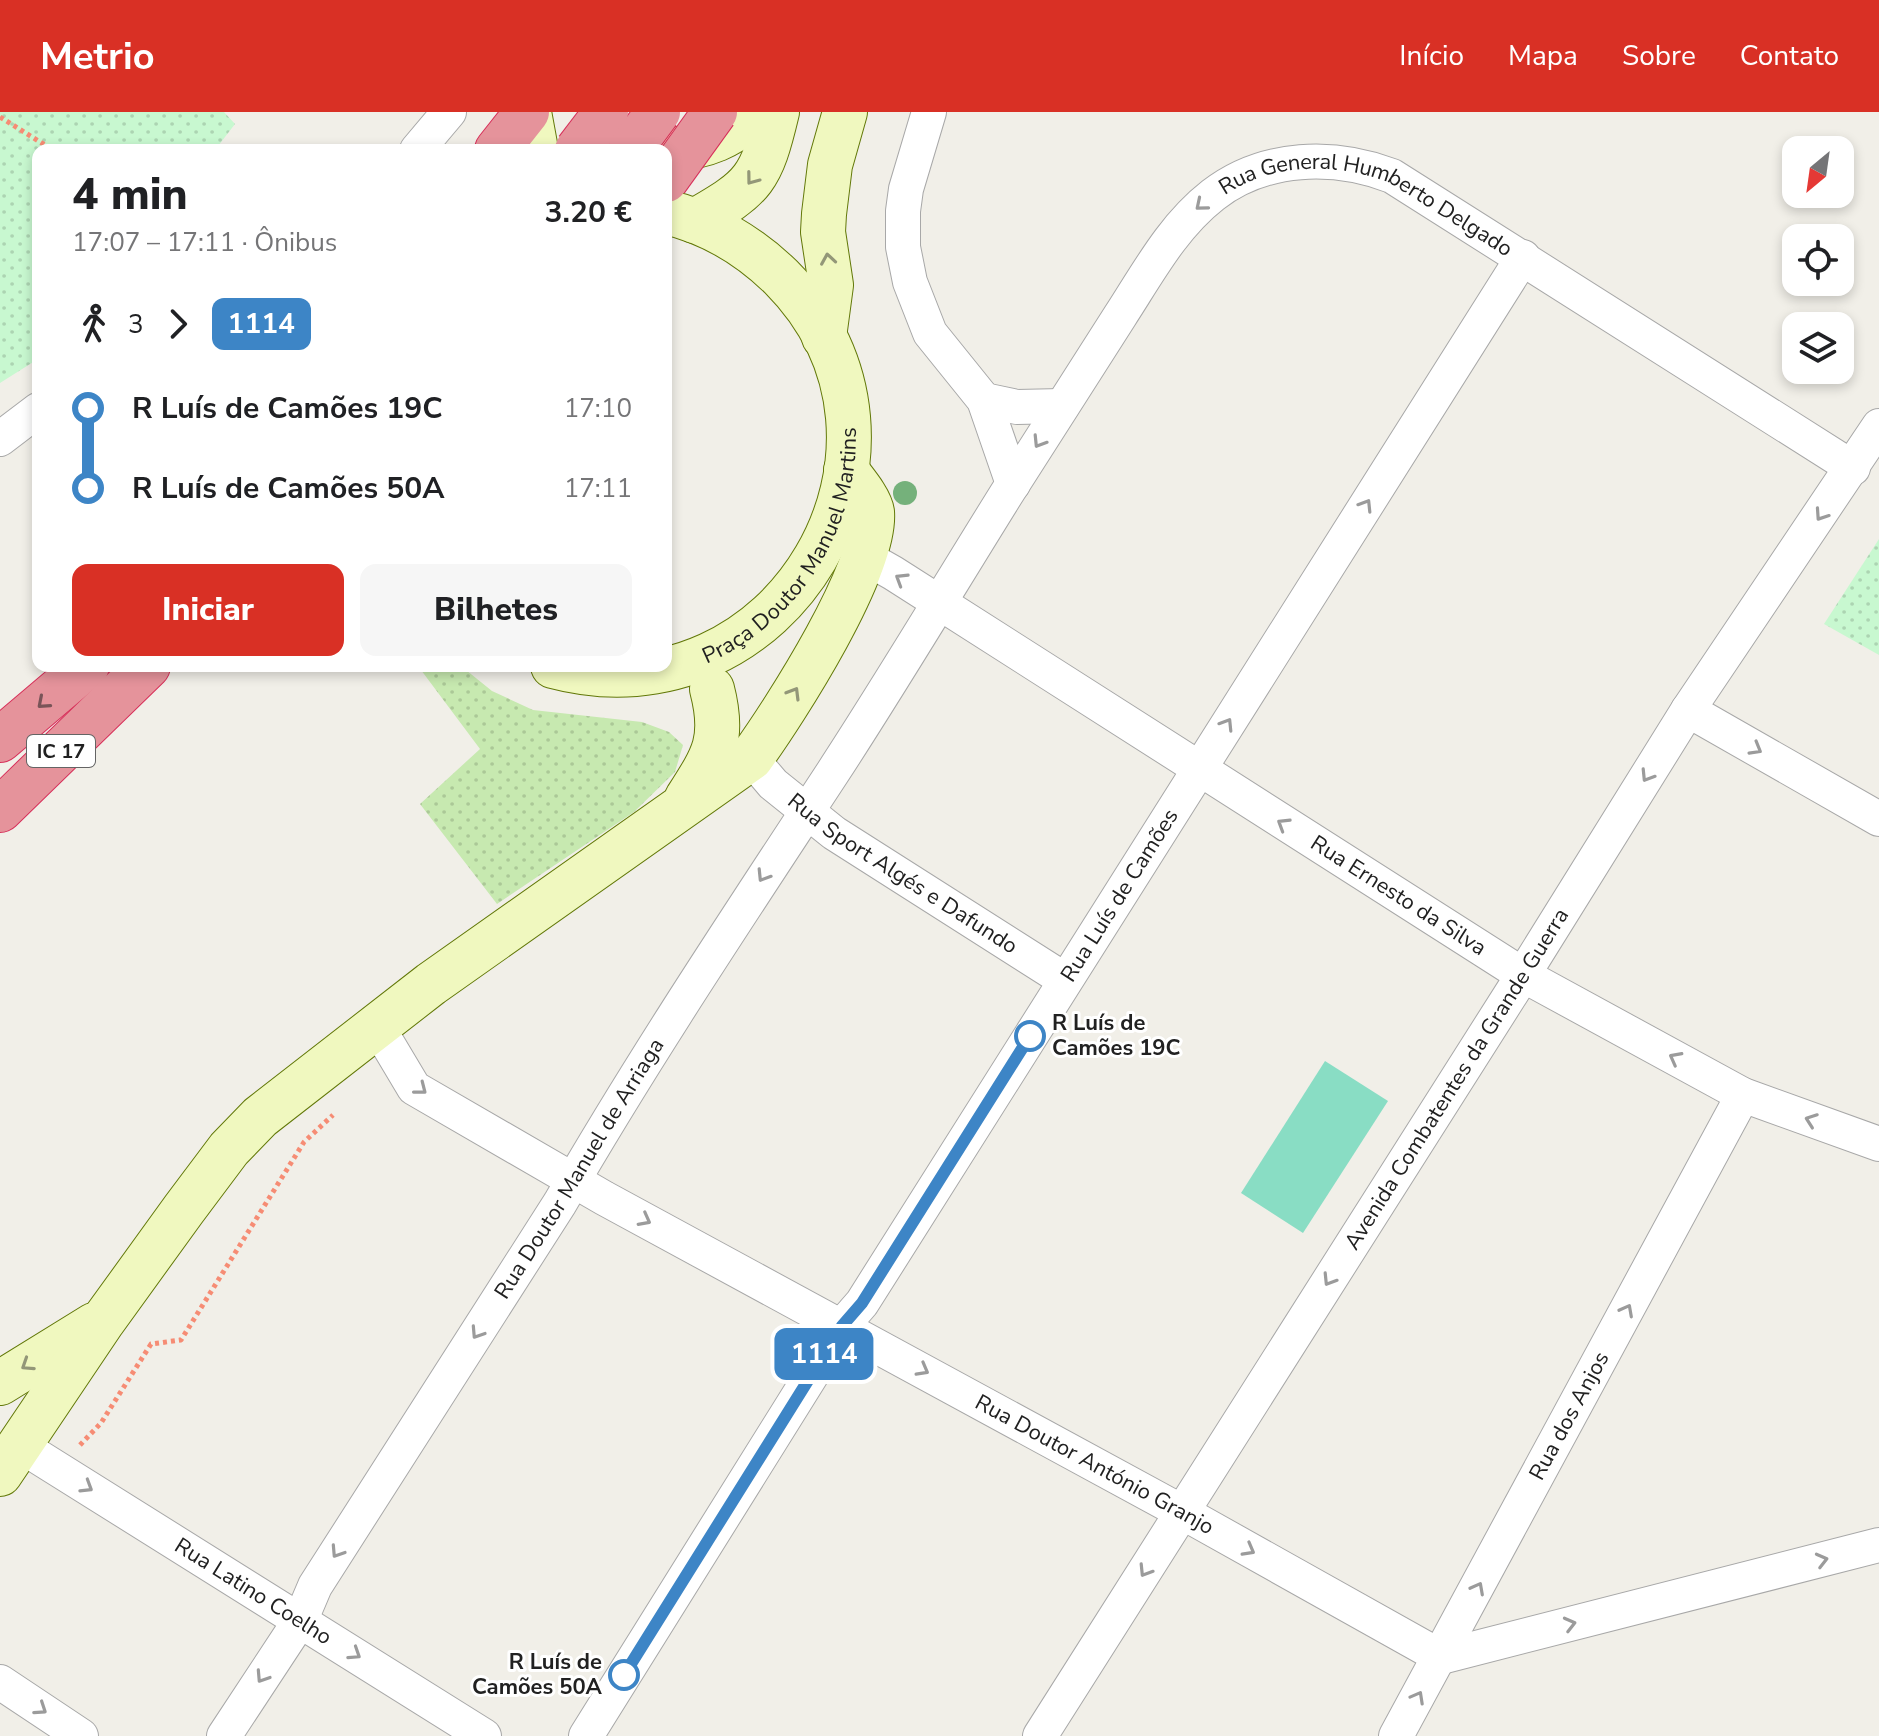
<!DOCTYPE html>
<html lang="pt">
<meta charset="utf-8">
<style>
:root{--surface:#fff;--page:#f6f6f6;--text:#202124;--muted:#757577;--accent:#d93025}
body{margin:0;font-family:"Nunito Sans",sans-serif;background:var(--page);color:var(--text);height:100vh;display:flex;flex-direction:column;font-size:30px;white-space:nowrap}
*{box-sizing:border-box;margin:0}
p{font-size:26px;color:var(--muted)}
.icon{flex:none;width:44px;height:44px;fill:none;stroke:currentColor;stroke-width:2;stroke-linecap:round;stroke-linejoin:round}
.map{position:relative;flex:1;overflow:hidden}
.details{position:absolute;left:32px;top:32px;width:640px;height:528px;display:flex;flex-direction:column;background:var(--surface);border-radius:16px;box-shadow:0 4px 12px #0003}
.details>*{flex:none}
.badge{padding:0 16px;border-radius:12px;font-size:28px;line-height:52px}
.needle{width:52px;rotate:209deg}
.buttons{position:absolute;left:1782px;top:24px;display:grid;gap:16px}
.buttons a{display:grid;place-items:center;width:72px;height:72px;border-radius:16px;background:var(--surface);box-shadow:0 4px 12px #0003;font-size:40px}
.map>.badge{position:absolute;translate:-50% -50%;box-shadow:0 0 0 4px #fff}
.legs{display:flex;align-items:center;gap:12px;height:88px;padding:0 40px;font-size:26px}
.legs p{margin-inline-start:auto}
.summary{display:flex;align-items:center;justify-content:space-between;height:136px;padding:0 40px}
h1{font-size:44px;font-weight:800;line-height:60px}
.action{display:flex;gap:16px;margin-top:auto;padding:16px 40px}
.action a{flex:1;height:92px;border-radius:16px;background:var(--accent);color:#fff;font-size:32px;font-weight:800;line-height:92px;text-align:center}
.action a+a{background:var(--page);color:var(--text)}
ul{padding:0 40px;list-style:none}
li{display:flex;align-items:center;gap:28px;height:80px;font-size:30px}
li i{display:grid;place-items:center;width:12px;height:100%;margin:0 10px;background:currentColor}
li i::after{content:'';width:20px;height:20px;margin:-10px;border:6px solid;border-radius:50%;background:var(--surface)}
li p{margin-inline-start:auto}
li:first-child i{background:linear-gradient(#0000 50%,currentColor 0)}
li:last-child i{background:linear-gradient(currentColor 50%,#0000 0)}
header{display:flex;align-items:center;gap:48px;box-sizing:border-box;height:112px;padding:0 40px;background:var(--accent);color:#fff}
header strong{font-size:38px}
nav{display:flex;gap:44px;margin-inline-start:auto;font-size:28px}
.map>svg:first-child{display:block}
</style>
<header>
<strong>Metrio</strong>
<nav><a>Início</a><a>Mapa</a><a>Sobre</a><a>Contato</a></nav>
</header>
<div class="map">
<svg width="1879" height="1624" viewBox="0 0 1879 1624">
<defs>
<pattern id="grass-dots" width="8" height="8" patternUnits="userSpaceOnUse" patternTransform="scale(2)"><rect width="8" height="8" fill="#c7e9b0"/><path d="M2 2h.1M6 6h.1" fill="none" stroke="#abc897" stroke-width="1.8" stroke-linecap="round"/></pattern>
<pattern id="park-dots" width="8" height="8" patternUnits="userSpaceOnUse" patternTransform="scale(2)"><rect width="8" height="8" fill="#c8f8d0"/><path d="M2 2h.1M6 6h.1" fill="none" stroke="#acd4b2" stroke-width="1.8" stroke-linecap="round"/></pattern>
</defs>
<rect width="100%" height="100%" fill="#f1efe8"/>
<path fill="url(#grass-dots)" d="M 418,554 L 461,554 L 492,579 L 533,598 L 642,610 L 669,620 L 683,633 L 675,660 L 634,700 L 497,792 L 420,692 L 480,637 Z"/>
<g fill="url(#park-dots)">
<path d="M 0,0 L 224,0 L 235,12 L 215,38 L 38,38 L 38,247 L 0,271 Z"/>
<path d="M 1879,427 L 1879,543 L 1824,512 Z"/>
</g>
<path fill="#89ddc4" d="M 1325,949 L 1388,989 L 1303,1121 L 1241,1081 Z"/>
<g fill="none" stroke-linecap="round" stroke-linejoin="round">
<g stroke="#a8a8a8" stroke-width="36">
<g id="street">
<path d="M 929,0 L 906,77 L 903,99 L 903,135 L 910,170 L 930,221 L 984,288 L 1013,372"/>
<path d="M 417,38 L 449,0"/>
<path d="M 984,288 L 1017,295 L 1062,294"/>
<path d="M 0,327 L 38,298"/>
<path id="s1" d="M 863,444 L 893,461 L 1523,863 L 1743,983 L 1879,1032"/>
<path d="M 1688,598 L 1879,707"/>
<path id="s2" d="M 751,646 L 773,672 L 834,721 L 1065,868"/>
<path id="s3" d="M 377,914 L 414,976 L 604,1086 L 1182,1400 L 1441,1545 L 1879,1433"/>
<path id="s4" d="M 21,1334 L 484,1624"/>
<path d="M 0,1570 L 81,1624"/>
<path id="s5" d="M 224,1624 L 301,1507 L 315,1474 L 560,1091 C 645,944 740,802 833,660 C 893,568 949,474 1007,381 C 1045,322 1082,263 1120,204 C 1148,161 1172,115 1213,83 C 1265,43 1334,42 1392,64 L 1853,356"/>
<path id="s6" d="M 586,1624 L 842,1214 L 862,1191 L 1523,145"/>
<path id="s7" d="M 1040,1624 L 1523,863 L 1688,598 L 1879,314"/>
<path id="s8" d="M 1396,1624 L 1743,983"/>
</g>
</g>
<g stroke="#627808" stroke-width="46">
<g id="secondary">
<path d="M 529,0 L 536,38"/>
<path d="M 668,38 C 708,35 728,25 759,0"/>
<path d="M 695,109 C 755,75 761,67 777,0"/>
<path d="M 824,225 L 831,173 L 823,120 L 824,102 L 830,53 L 845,0"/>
<path id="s9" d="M 553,554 C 782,616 948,333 781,165 C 749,134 709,110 666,100"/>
<path d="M 687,686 C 714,644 725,627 712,577"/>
<path d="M 0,1271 L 94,1213"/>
<path d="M 0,1362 L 103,1209 L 184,1097 L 229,1037 L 260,1005 L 431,872 L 751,646 C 785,599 877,456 872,400 C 870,387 854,369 846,358"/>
</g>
</g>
<g stroke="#d72e59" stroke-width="46">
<g id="highway">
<path d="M 497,38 L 527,0"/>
<path d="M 0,628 L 87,554"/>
<path d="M 0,698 L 148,554"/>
</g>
</g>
<g stroke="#f68c74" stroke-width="5" stroke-dasharray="4 4" stroke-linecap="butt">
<path d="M 0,5 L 53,38"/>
<path d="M 80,1333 L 101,1311 L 151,1232 L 181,1228 L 304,1030 L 333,1003"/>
</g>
<use href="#street" stroke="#fff" stroke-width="34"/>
<use href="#secondary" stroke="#f0f8bf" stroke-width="44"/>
<use href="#highway" stroke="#e5939b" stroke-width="44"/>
<g stroke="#d72e59" stroke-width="46" stroke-linecap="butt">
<g id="highway-bridge">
<path d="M 577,38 L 606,0"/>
<path d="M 630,38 L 658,0"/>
<path d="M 666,68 L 715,0"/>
</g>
</g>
<use href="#highway-bridge" stroke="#e5939b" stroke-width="44"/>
</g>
<circle fill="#75b17b" cx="905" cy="381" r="12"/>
<defs><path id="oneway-chevron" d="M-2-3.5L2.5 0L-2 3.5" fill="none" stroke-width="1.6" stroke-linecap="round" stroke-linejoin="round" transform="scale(2)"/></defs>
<g stroke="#939778">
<use href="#oneway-chevron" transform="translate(752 67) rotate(127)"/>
<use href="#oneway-chevron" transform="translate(828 147) rotate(-99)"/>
<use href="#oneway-chevron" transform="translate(794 581) rotate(-59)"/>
<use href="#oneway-chevron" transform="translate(27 1253) rotate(147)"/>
</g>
<g stroke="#9b9b9b">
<use href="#oneway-chevron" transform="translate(1201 93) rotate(140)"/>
<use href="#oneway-chevron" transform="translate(1039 330) rotate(122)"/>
<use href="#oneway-chevron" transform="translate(1366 393) rotate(-58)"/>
<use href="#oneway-chevron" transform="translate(1821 403) rotate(124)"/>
<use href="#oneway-chevron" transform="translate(901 467) rotate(-148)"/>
<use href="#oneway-chevron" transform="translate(1227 612) rotate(-58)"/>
<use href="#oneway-chevron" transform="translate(1756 637) rotate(30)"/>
<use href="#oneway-chevron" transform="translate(1647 664) rotate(122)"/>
<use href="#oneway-chevron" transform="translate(1283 712) rotate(-148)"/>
<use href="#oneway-chevron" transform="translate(763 764) rotate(122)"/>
<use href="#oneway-chevron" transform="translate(1675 946) rotate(-152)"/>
<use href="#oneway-chevron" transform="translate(421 977) rotate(38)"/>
<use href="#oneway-chevron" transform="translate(1811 1008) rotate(-160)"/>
<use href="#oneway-chevron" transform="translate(645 1108) rotate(28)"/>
<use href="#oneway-chevron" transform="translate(1329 1168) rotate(122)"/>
<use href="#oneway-chevron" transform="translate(1627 1198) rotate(-62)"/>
<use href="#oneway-chevron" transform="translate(477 1221) rotate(123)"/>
<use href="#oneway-chevron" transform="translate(923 1258) rotate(29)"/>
<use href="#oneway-chevron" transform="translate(87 1375) rotate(32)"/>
<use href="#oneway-chevron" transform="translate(1249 1438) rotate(29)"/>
<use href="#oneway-chevron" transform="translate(337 1440) rotate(123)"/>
<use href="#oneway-chevron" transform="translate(1822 1448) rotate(-14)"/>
<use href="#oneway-chevron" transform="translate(1145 1459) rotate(122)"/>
<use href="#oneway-chevron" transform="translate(1478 1476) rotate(-62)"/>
<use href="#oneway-chevron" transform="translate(1570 1512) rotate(-14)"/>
<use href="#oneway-chevron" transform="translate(355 1542) rotate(33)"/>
<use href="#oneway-chevron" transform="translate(262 1565) rotate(123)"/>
<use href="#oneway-chevron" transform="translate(1418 1585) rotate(-61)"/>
<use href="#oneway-chevron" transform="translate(41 1597) rotate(34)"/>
</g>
<use stroke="#795458" href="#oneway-chevron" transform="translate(43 591) rotate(139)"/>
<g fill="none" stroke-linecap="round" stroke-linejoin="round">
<g stroke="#fff" stroke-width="18">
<path id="line-1" d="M 624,1563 L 842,1214 L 862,1191 L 1030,924"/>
</g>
<use href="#line-1" stroke="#3d85c6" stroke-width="12"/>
</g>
<g fill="#fff" stroke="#3d85c6" stroke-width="4">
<circle cx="1030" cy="924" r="14"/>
<circle cx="624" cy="1563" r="14"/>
</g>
<g text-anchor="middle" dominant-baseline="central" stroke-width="6" stroke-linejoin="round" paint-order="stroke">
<rect fill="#fff" stroke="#646464" stroke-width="2" x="27" y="623" width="68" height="32" rx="6"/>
<g font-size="20" font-weight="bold" fill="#212121">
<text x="61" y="639">IC 17</text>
</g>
<g font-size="22" fill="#212121" stroke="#fff">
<text stroke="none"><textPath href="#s5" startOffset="2002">Rua General Humberto Delgado</textPath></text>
<text stroke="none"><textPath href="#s9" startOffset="298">Praça Doutor Manuel Martins</textPath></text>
<text stroke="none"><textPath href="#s2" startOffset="192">Rua Sport Algés e Dafundo</textPath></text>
<text stroke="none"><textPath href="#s6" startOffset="996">Rua Luís de Camões</textPath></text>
<text stroke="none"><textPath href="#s1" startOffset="634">Rua Ernesto da Silva</textPath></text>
<text stroke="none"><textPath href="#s7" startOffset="778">Avenida Combatentes da Grande Guerra</textPath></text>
<text stroke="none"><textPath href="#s5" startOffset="670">Rua Doutor Manuel de Arriaga</textPath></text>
<text stroke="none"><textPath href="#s8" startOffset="364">Rua dos Anjos</textPath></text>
<text stroke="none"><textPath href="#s3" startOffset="850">Rua Doutor António Granjo</textPath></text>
<text stroke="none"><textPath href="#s4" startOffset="274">Rua Latino Coelho</textPath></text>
</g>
<g font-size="22" font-weight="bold" fill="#212121" stroke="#fff" text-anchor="start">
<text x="1052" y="911">R Luís de<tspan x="1052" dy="25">Camões 19C</tspan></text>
<text x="602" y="1550" text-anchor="end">R Luís de<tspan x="602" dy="25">Camões 50A</tspan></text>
</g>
</g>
</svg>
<div class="buttons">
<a><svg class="needle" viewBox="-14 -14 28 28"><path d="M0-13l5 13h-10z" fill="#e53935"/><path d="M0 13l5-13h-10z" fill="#757577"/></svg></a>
<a><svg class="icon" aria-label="locate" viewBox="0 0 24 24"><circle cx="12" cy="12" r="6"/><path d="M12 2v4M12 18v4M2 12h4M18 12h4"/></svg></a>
<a><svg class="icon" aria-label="layers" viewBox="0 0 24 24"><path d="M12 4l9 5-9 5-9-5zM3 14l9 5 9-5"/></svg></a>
</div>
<b class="badge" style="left:824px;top:1242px;background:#3d85c6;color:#fff">1114</b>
<section class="details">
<div class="summary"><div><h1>4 min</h1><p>17:07 – 17:11 · Ônibus</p></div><b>3.20 €</b></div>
<div class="legs"><svg class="icon" aria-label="walk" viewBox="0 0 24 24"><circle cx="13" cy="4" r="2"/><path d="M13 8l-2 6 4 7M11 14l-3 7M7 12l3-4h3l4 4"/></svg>3<svg class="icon" aria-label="forward" viewBox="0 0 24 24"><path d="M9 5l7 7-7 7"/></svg><b class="badge" style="background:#3d85c6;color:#fff">1114</b></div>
<ul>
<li><i style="color:#3d85c6"></i><b>R Luís de Camões 19C</b><p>17:10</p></li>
<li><i style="color:#3d85c6"></i><b>R Luís de Camões 50A</b><p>17:11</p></li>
</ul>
<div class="action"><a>Iniciar</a><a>Bilhetes</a></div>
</section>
</div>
